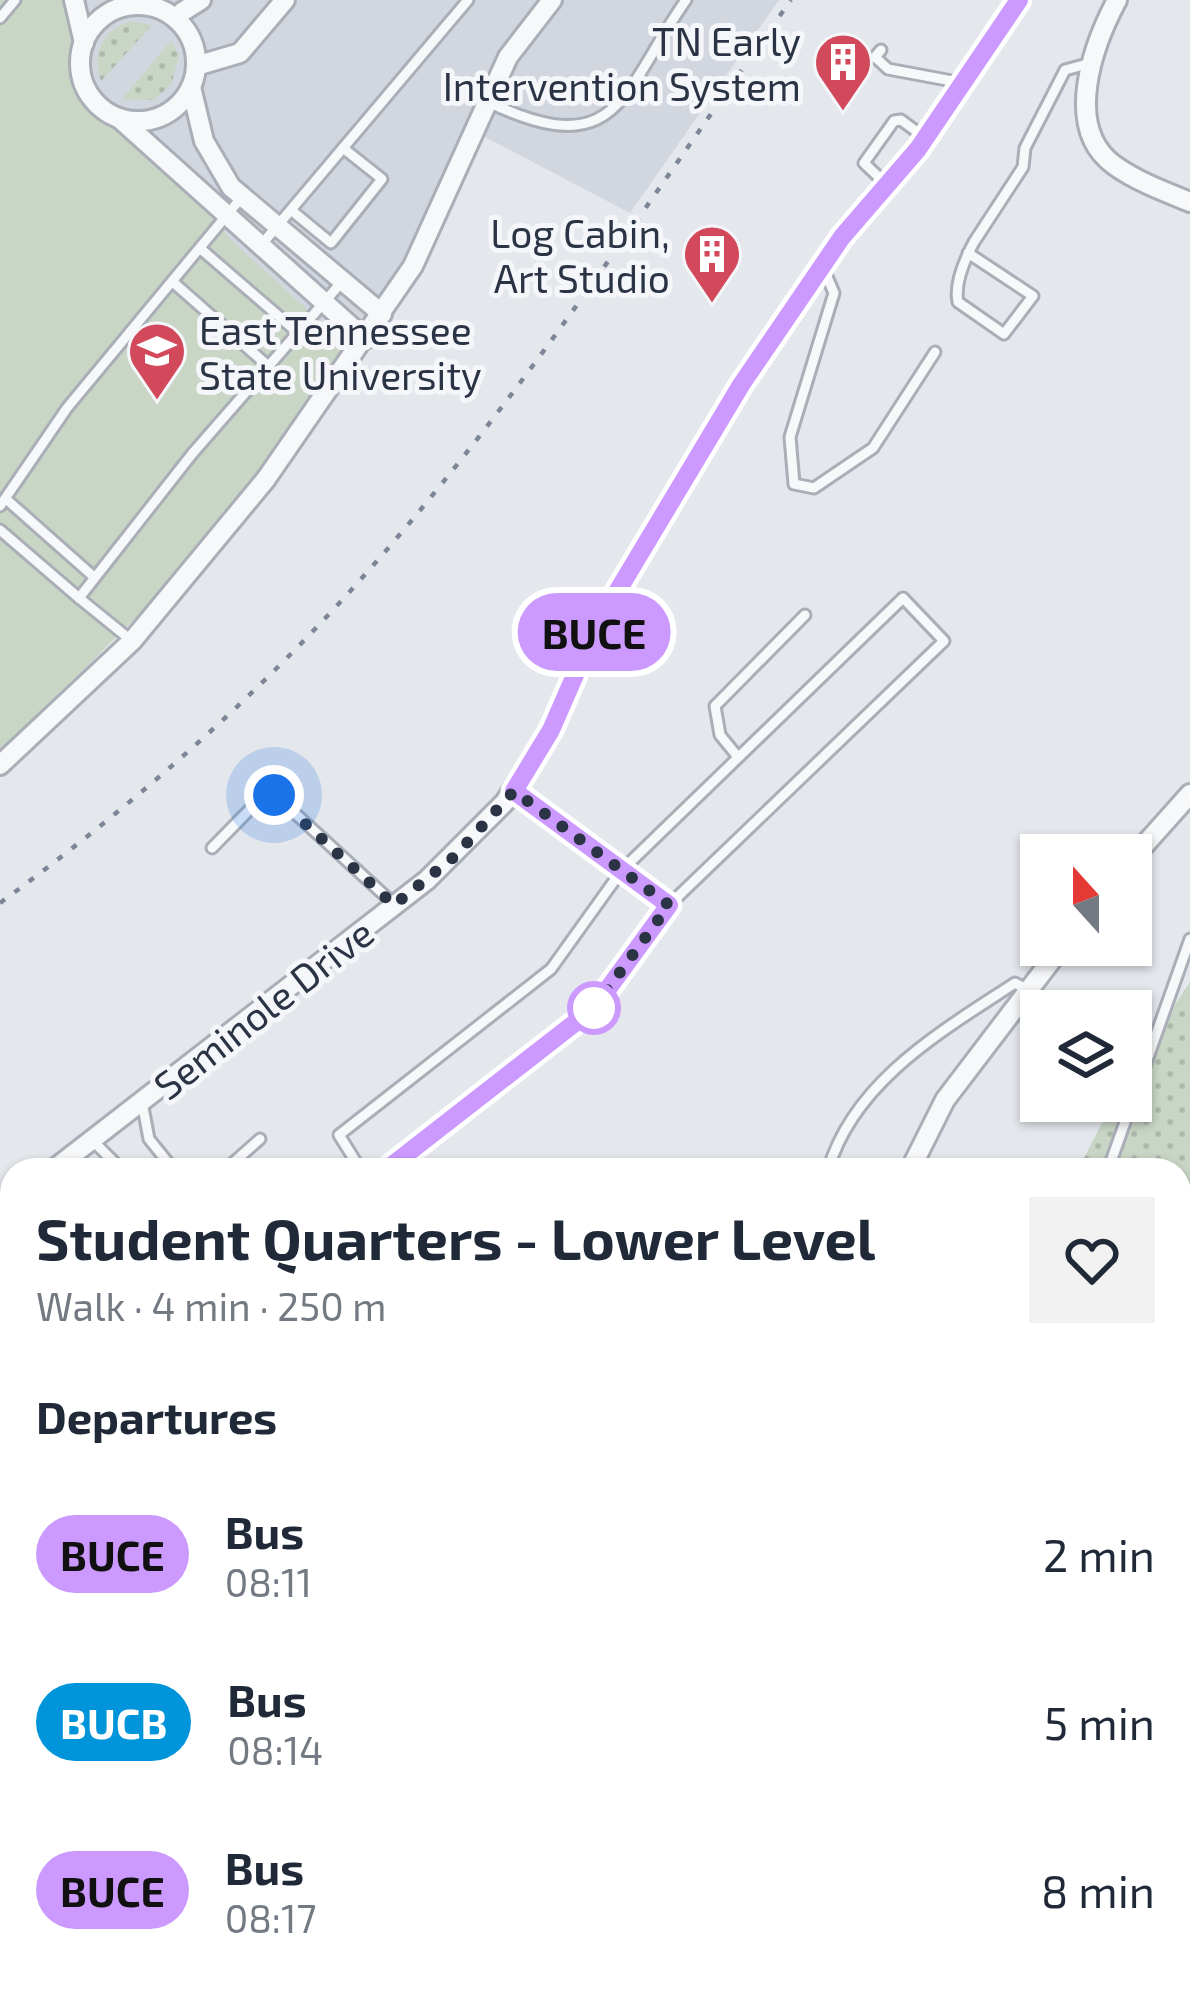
<!DOCTYPE html>
<meta charset="utf-8">
<style>
:root{--surface:#fff;--page:#f2f2f3;--text:#1f2937;--muted:#747a83}
body{margin:0;font-family:"Exo 2",sans-serif;background:var(--page);color:var(--text);height:100vh;display:flex;flex-direction:column;font-size:45px;white-space:nowrap}
*{box-sizing:border-box;margin:0}
p{font-size:39px;color:var(--muted)}
.icon{flex:none;width:66px;height:66px;fill:none;stroke:currentColor;stroke-width:2;stroke-linecap:round;stroke-linejoin:round}
.map{position:relative;flex:1;overflow:hidden}
.sheet{position:absolute;left:0px;top:1158px;width:1191px;height:843px;display:flex;flex-direction:column;background:var(--surface);border-radius:36px 36px 0 0;box-shadow:0 3px 9px #0004}
.sheet>*{flex:none}
.badge{padding:0 24px;border-radius:39px;font-size:42px;line-height:78px}
.needle{width:78px;rotate:339deg}
.tools{position:absolute;left:1020px;top:834px;display:grid;gap:24px}
.tools a{display:grid;place-items:center;width:132px;height:132px;border-radius:0px;background:var(--surface);box-shadow:0 3px 9px #0004;font-size:60px}
.you{position:absolute;width:60px;height:60px;margin:-30px;border:9px solid #fff;border-radius:50%;background:#1a73e8;box-shadow:0 0 0 18px #1a73e833}
.map>.badge{position:absolute;translate:-50% -50%;box-shadow:0 0 0 6px #fff}
h2{padding:0 36px;font-size:45px;line-height:108px}
.round{display:grid;place-items:center;flex:none;width:126px;height:126px;border-radius:0px;background:var(--page)}
.head{display:flex;align-items:center;justify-content:space-between;height:204px;padding:0 36px}
h1{font-size:57px;font-weight:700;line-height:90px}
ul{padding:0;list-style:none}
li{display:flex;align-items:center;gap:36px;height:168px;padding:0 36px}
li div{flex:1}
li b{display:block;font-size:45px}
li em{font-style:normal}
li .badge{min-width:132px;font-weight:700;text-align:center}
.map>svg:first-child{display:block}
</style>
<div class="map">
<svg width="1190" height="2000" viewBox="0 0 1190 2000">
<defs>
<pattern id="grass-dots" width="8" height="8" patternUnits="userSpaceOnUse" patternTransform="scale(3)"><rect width="8" height="8" fill="#c9d6c5"/><path d="M2 2h.1M6 6h.1" fill="none" stroke="#adb8ab" stroke-width="1.8" stroke-linecap="round"/></pattern>
</defs>
<rect width="100%" height="100%" fill="#e4e7ec"/>
<path fill="#d2d6de" d="M 0,0 L 779,0 L 630,213 L 468,128 L 413,266 L 371,332 L 232,508 L 73,683 Z"/>
<g fill="url(#grass-dots)">
<path d="M 131,21 L 152,25 L 101,81 C 91,52 102,31 131,21 Z"/>
<path d="M 171,41 L 179,55 L 171,85 L 153,100 L 122,99 Z"/>
<path d="M 1190,982 L 1190,1537 L 1179,1532 L 1179,1170 L 1078,1170 L 1113,1101 L 1131,1101 L 1131,1072 Z"/>
</g>
<path fill="#c9d6c5" d="M 0,0 L 67,0 L 77,83 L 88,103 L 189,190 L 235,244 L 346,345 L 258,473 L 149,605 L 0,751 Z"/>
<g fill="none" stroke-linecap="round" stroke-linejoin="round">
<g stroke="#a9aeb7" stroke-width="15">
<g id="lane">
<path d="M 0,18 L 15,0"/>
<path d="M 881,50 L 875,57 L 888,69 L 963,83"/>
<path d="M 488,102 C 620,165 622,91 686,0"/>
<path d="M 886,184 L 864,163 L 894,121 L 901,120 L 924,137"/>
<path d="M 291,210 L 331,243 L 382,179 L 343,148"/>
<path d="M 262,244 L 468,0"/>
<path d="M 202,250 L 297,332"/>
<path d="M 968,253 L 1033,296 L 1004,334 L 958,302 C 954,283 965,259 974,242 L 1023,167 L 1025,148 L 1061,78 L 1065,70 L 1091,63"/>
<path d="M 822,265 L 834,293 L 790,437 L 794,484 L 814,488 L 873,448 L 935,352"/>
<path d="M 174,283 L 267,365"/>
<path d="M 6,499 L 94,577"/>
<path d="M 0,506 L 67,408 L 241,198"/>
<path d="M 0,530 L 79,598"/>
<path d="M 132,641 L 79,598 L 192,454 L 340,284"/>
<path d="M 738,757 L 720,735 L 715,706 L 805,615"/>
<path d="M 212,848 L 261,798 L 275,795 L 395,905"/>
<path d="M 142,1102 L 149,1139 L 174,1170"/>
<path d="M 92,1140 L 122,1170"/>
<path d="M 225,1170 L 260,1139"/>
<path d="M 361,1170 L 339,1135 L 551,969 L 622,870 L 903,598 L 944,641 L 669,905"/>
<path d="M 386,1170 L 594,1008 L 669,905 L 514,791"/>
<path d="M 828,1170 C 854,1081 942,1031 1015,983 L 1028,990"/>
<path d="M 1108,1170 L 1190,939"/>
<path d="M 0,1462 L 12,1455"/>
</g>
</g>
<g stroke="#a9aeb7" stroke-width="24">
<g id="street">
<path d="M 74,0 L 84,43"/>
<path d="M 1117,0 C 1094,43 1062,127 1114,165 C 1136,181 1165,192 1190,202"/>
<circle cx="138" cy="63" r="58"/>
<path d="M 182,12 L 201,0"/>
<path d="M 196,66 L 240,53 L 285,0"/>
<path d="M 191,87 L 204,141 L 231,187 L 382,314"/>
<path d="M 119,118 L 365,339"/>
<path d="M 0,765 L 132,641 L 266,479 L 413,266 L 508,57 L 552,0"/>
<path d="M 1131,860 L 1190,794"/>
<path d="M 53,1170 L 427,880 L 505,802 L 551,730 L 596,627 L 741,385 L 842,237 L 918,149 L 1019,0"/>
<path d="M 910,1170 L 945,1100 L 1063,945"/>
<path d="M 0,1211 L 12,1202"/>
</g>
</g>
<use href="#lane" stroke="#f7f8fa" stroke-width="9"/>
<use href="#street" stroke="#f7f8fa" stroke-width="18"/>
<path stroke="#7d8696" stroke-width="4.5" stroke-dasharray="6 12" stroke-linecap="butt" d="M 0,903 C 113,820 219,730 315,629 C 496,439 639,213 791,0"/>
</g>
<g fill="none" stroke-linecap="round" stroke-linejoin="round">
<g stroke="#fff" stroke-width="27">
<path id="line" d="M 386,1170 L 594,1008 L 669,905 L 514,791 L 551,730 L 596,627 L 741,385 L 842,237 L 918,149 L 1019,0"/>
</g>
<use href="#line" stroke="#cc9aff" stroke-width="18"/>
<path stroke="#2b3445" stroke-width="12" stroke-dasharray="0 21.6" d="M 274,795 L 394,905 L 455,856 L 514,791 L 669,905 L 594,1008"/>
</g>
<defs>
<g id="building-pin" transform="scale(3)"><path d="M0 17L-7.5 6A9.5 9.5 0 1 1 7.5 6Z" fill="#d1495b" stroke="#f4f6f9"/><path d="M-4-6H4V6H1V3H-1V6H-4ZM-2.5-4.3h1.7v1.8h-1.7ZM.8-4.3h1.7v1.8H.8ZM-2.5-1h1.7V.8h-1.7ZM.8-1h1.7V.8H.8Z" fill="#fff"/></g>
<g id="university-pin" transform="scale(3)"><path d="M0 17L-7.5 6A9.5 9.5 0 1 1 7.5 6Z" fill="#d1495b" stroke="#f4f6f9"/><path d="M0-5L7-2L0 1L-7-2ZM-4 1L0 2.5L4 1V4Q0 6-4 4Z" fill="#fff"/></g>
</defs>
<g fill-rule="evenodd">
<use href="#building-pin" x="843" y="62"/>
<use href="#building-pin" x="712" y="254"/>
<use href="#university-pin" x="157" y="351"/>
</g>
<circle fill="#fff" stroke="#cc9aff" stroke-width="6" cx="594" cy="1008" r="24"/>
<g text-anchor="middle" dominant-baseline="central" stroke-width="10" stroke-linejoin="round" paint-order="stroke">
<g font-size="39" fill="#2b3445" stroke="#f4f6f9" text-anchor="end">
<text x="801" y="40">TN Early<tspan x="801" dy="45">Intervention System</tspan></text>
<text x="670" y="232">Log Cabin,<tspan x="670" dy="45">Art Studio</tspan></text>
<text x="199" y="329" text-anchor="start">East Tennessee<tspan x="199" dy="45">State University</tspan></text>
</g>
<g font-size="39" fill="#2b3445" stroke="#f4f6f9">
<text transform="translate(263 1008) rotate(-38)">Seminole Drive</text>
</g>
</g>
</svg>
<div class="tools">
<a><svg class="needle" viewBox="-14 -14 28 28"><path d="M0-13l5 13h-10z" fill="#e53935"/><path d="M0 13l5-13h-10z" fill="#747a83"/></svg></a>
<a><svg class="icon" aria-label="layers" viewBox="0 0 24 24"><path d="M12 4l9 5-9 5-9-5zM3 14l9 5 9-5"/></svg></a>
</div>
<div class="you" style="left:274px;top:795px"></div>
<b class="badge" style="left:594px;top:632px;background:#cc9aff;color:#111">BUCE</b>
<section class="sheet">
<div class="head"><div><h1>Student Quarters - Lower Level</h1><p>Walk · 4 min · 250 m</p></div><a class="round"><svg class="icon" aria-label="heart" viewBox="0 0 24 24"><path d="M12 20l-8-8c-3-5 5-10 8-4 3-6 11-1 8 4z"/></svg></a></div>
<h2>Departures</h2>
<ul>
<li><span class="badge" style="background:#cc9aff;color:#111">BUCE</span><div><b>Bus</b><p>08:11</p></div><em>2 min</em></li>
<li><span class="badge" style="background:#0095da;color:#fff">BUCB</span><div><b>Bus</b><p>08:14</p></div><em>5 min</em></li>
<li><span class="badge" style="background:#cc9aff;color:#111">BUCE</span><div><b>Bus</b><p>08:17</p></div><em>8 min</em></li>
</ul>
</section>
</div>
